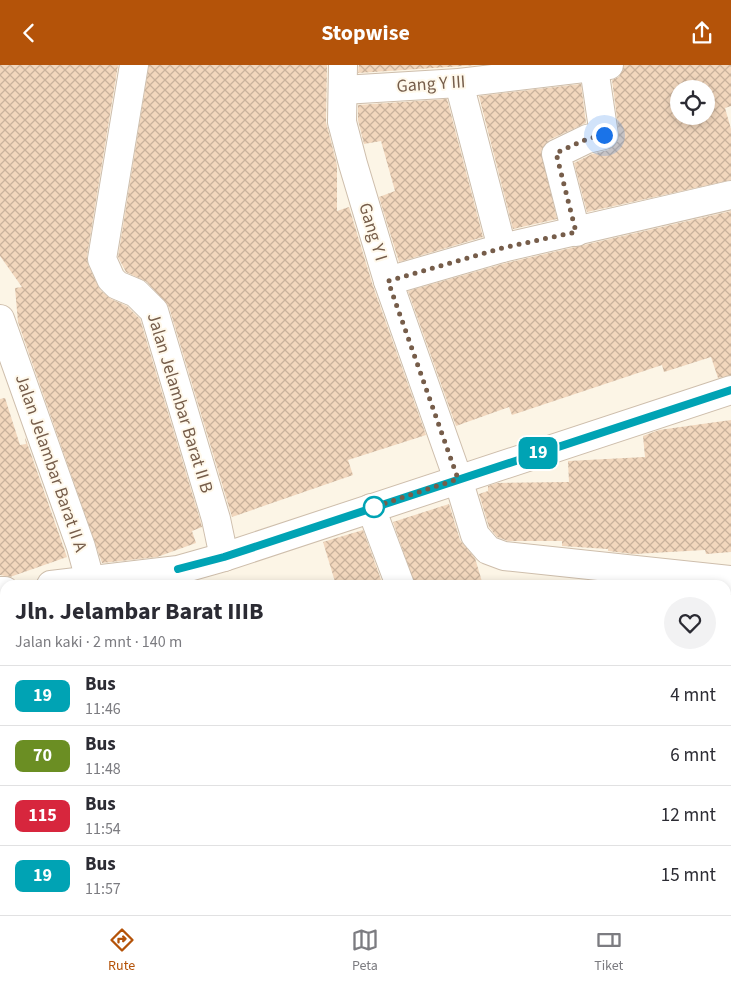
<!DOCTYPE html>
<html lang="id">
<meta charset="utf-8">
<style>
:root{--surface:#fff;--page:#f2f2f3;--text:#2b2b33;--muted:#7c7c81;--line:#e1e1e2;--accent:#b45309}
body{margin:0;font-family:"Source Sans 3",sans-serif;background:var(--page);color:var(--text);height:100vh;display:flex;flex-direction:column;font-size:19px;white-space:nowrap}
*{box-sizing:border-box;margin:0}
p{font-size:16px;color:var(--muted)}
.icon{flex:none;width:28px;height:28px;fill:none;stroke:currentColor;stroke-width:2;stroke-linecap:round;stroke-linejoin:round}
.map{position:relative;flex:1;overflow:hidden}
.sheet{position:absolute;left:0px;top:515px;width:731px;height:335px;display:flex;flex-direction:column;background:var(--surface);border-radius:15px 15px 0 0;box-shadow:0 2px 8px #0003}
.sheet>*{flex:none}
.badge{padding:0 10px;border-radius:8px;font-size:18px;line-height:32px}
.tools{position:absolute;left:670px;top:15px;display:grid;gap:10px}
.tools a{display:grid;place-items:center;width:45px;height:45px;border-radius:50%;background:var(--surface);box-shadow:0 2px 8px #0003;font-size:25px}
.you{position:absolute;width:25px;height:25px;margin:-12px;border:4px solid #fff;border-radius:50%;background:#1a73e8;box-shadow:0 0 0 8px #1a73e833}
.map>.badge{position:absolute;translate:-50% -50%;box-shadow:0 0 0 2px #fff}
.round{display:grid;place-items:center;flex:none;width:52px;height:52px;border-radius:26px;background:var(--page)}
.overview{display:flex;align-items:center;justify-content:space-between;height:85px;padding:0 15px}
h1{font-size:24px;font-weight:700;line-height:38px}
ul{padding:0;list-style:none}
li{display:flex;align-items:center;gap:15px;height:60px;padding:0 15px;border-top:1px solid var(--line)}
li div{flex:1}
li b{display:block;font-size:19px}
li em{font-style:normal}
li .badge{min-width:55px;font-weight:700;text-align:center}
header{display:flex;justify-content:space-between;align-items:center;height:65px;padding:0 15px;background:var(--accent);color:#fff;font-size:22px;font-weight:700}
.menu{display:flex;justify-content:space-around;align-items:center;height:70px;border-top:1px solid var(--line);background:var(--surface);font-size:14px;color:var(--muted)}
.menu a{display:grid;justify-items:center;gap:2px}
.menu .current{color:var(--accent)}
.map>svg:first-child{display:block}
</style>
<header><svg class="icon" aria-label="back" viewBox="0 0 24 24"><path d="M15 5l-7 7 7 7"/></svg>Stopwise<svg class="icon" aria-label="share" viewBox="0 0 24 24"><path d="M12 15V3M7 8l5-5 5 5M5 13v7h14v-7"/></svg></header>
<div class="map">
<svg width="731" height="850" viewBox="0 0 731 850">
<defs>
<pattern id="building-cross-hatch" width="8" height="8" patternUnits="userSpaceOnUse" patternTransform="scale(1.25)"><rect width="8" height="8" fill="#f2d7bd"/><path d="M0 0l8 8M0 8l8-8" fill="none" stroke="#c9b29c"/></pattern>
</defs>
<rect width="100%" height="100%" fill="#fcf5e6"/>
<g fill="url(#building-cross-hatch)" fill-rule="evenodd">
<path d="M 0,0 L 118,0 L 87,191 L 88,200 L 100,225 L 111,234 L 127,241 L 140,254 L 201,458 L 202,462 L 192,466 L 196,478 L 157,492 L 102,498 L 18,257 L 15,223 L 22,222 L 0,191 Z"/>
<path d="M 149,0 L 327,0 L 326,57 L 337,100 L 337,146 L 349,142 L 373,221 L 426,370 L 348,395 L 353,410 L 232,452 L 169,242 L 147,217 L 126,207 L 118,192 Z"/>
<path d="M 359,0 L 478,0 L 358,8 Z"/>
<path d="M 624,0 L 731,0 L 731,41 L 725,43 L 731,64 L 731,115 L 587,147 L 574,98 L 592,89 L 608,85 L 618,76 L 619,68 L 612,15 L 619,12 ZM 679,24 L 706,24 L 706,51 L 679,51 Z"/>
<path d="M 581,19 L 586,58 L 549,75 L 541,86 L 557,154 L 513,164 L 479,31 Z"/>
<path d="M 447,34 L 483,172 L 399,197 L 379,132 L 395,126 L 381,76 L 364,79 L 358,55 L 358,40 Z"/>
<path d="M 731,146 L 731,310 L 718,313 L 711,292 L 664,307 L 662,300 L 512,350 L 509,342 L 456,361 L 408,226 L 506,198 Z"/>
<path d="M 5,333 L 20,380 L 26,379 L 25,372 L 67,492 L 10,512 L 0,510 L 0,334 Z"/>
<path d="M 731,355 L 731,487 L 706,489 L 705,485 L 634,489 L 608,486 L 608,484 L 562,481 L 562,476 L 508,476 L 497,472 L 489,462 L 479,429 L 488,426 L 488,421 L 497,418 L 569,417 L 568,396 L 645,392 L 643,371 L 659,365 Z"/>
<path d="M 449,439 L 460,475 L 475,493 L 483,520 L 415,520 L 393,457 Z"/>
<path d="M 363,465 L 383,520 L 336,520 L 323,477 Z"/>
</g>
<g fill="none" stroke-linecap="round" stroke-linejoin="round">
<g stroke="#cebeac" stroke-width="30">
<g id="minor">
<path d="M 134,0 L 102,194 L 111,214 L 117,220 L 136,228 L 154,246 L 216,454 L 224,492"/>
<path d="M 343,0 L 342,57 L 353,99 L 388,216 L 458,414 L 475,470 L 488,485 L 504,491 L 731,515"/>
<path d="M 459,18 L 502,183"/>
<path d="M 343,25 L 459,18 L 609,0"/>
<path d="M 576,167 L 556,89 L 587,74 L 604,70 L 594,3"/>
<path d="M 388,216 L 502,183 L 731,130"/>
<path d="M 0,254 L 81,482 L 90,515"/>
<path d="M 371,443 L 400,520"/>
<path d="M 51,520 L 178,505 L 224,492 L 731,325"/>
<path d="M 0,526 L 5,526"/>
<path d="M 0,634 L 5,648"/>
<path d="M 726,782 L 731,782"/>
<path d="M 75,845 L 77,850"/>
<path d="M 290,845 L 291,850"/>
<path d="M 459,845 L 461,850"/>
<path d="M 596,845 L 598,850"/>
<path d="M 361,850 L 368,845"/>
</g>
</g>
<use href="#minor" stroke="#fff" stroke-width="28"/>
</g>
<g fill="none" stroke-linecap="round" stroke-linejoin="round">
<g stroke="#fff" stroke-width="11">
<path id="line" d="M 178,504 L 224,492 L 731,325"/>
</g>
<use href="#line" stroke="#00a3b4" stroke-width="8"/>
<path stroke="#765d4a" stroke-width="5" stroke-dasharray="0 9" d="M 374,442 L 371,443 L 458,414 L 388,216 L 502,183 L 576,167 L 556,88 L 587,74 L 604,70"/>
</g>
<circle fill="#fff" stroke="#00a3b4" stroke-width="2.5" cx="374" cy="442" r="10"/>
<g text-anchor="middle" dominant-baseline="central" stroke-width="4" stroke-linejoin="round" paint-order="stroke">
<g font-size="18" fill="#765d4a" stroke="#fff9ec">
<text transform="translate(431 19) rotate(-4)">Gang Y III</text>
<text transform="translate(373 167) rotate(73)">Gang Y I</text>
<text transform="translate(180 338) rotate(73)">Jalan Jelambar Barat II B</text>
<text transform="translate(51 398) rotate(71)">Jalan Jelambar Barat II A</text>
</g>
</g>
</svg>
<div class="tools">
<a><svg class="icon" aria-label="locate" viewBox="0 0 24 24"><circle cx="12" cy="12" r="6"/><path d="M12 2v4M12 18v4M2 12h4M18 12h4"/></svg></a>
</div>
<div class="you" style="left:604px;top:70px"></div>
<b class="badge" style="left:538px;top:388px;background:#00a3b4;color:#fff">19</b>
<section class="sheet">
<div class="overview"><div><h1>Jln. Jelambar Barat IIIB</h1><p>Jalan kaki · 2 mnt · 140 m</p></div><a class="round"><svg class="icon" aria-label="heart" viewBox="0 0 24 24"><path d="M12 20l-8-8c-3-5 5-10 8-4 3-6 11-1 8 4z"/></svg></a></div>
<ul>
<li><span class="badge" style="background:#00a3b4;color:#fff">19</span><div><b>Bus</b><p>11:46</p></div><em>4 mnt</em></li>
<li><span class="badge" style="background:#6b8e23;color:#fff">70</span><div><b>Bus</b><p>11:48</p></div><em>6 mnt</em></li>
<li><span class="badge" style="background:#d7263d;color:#fff">115</span><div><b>Bus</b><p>11:54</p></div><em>12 mnt</em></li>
<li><span class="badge" style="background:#00a3b4;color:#fff">19</span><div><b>Bus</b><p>11:57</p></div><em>15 mnt</em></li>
</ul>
</section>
</div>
<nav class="menu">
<a class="current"><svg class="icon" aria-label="directions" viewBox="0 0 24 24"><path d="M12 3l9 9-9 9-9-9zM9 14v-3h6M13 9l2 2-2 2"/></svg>Rute</a>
<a><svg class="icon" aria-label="map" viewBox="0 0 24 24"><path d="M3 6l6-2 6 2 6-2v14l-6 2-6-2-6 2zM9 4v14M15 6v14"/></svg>Peta</a>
<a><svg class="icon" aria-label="tickets" viewBox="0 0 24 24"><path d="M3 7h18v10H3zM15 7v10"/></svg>Tiket</a>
</nav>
